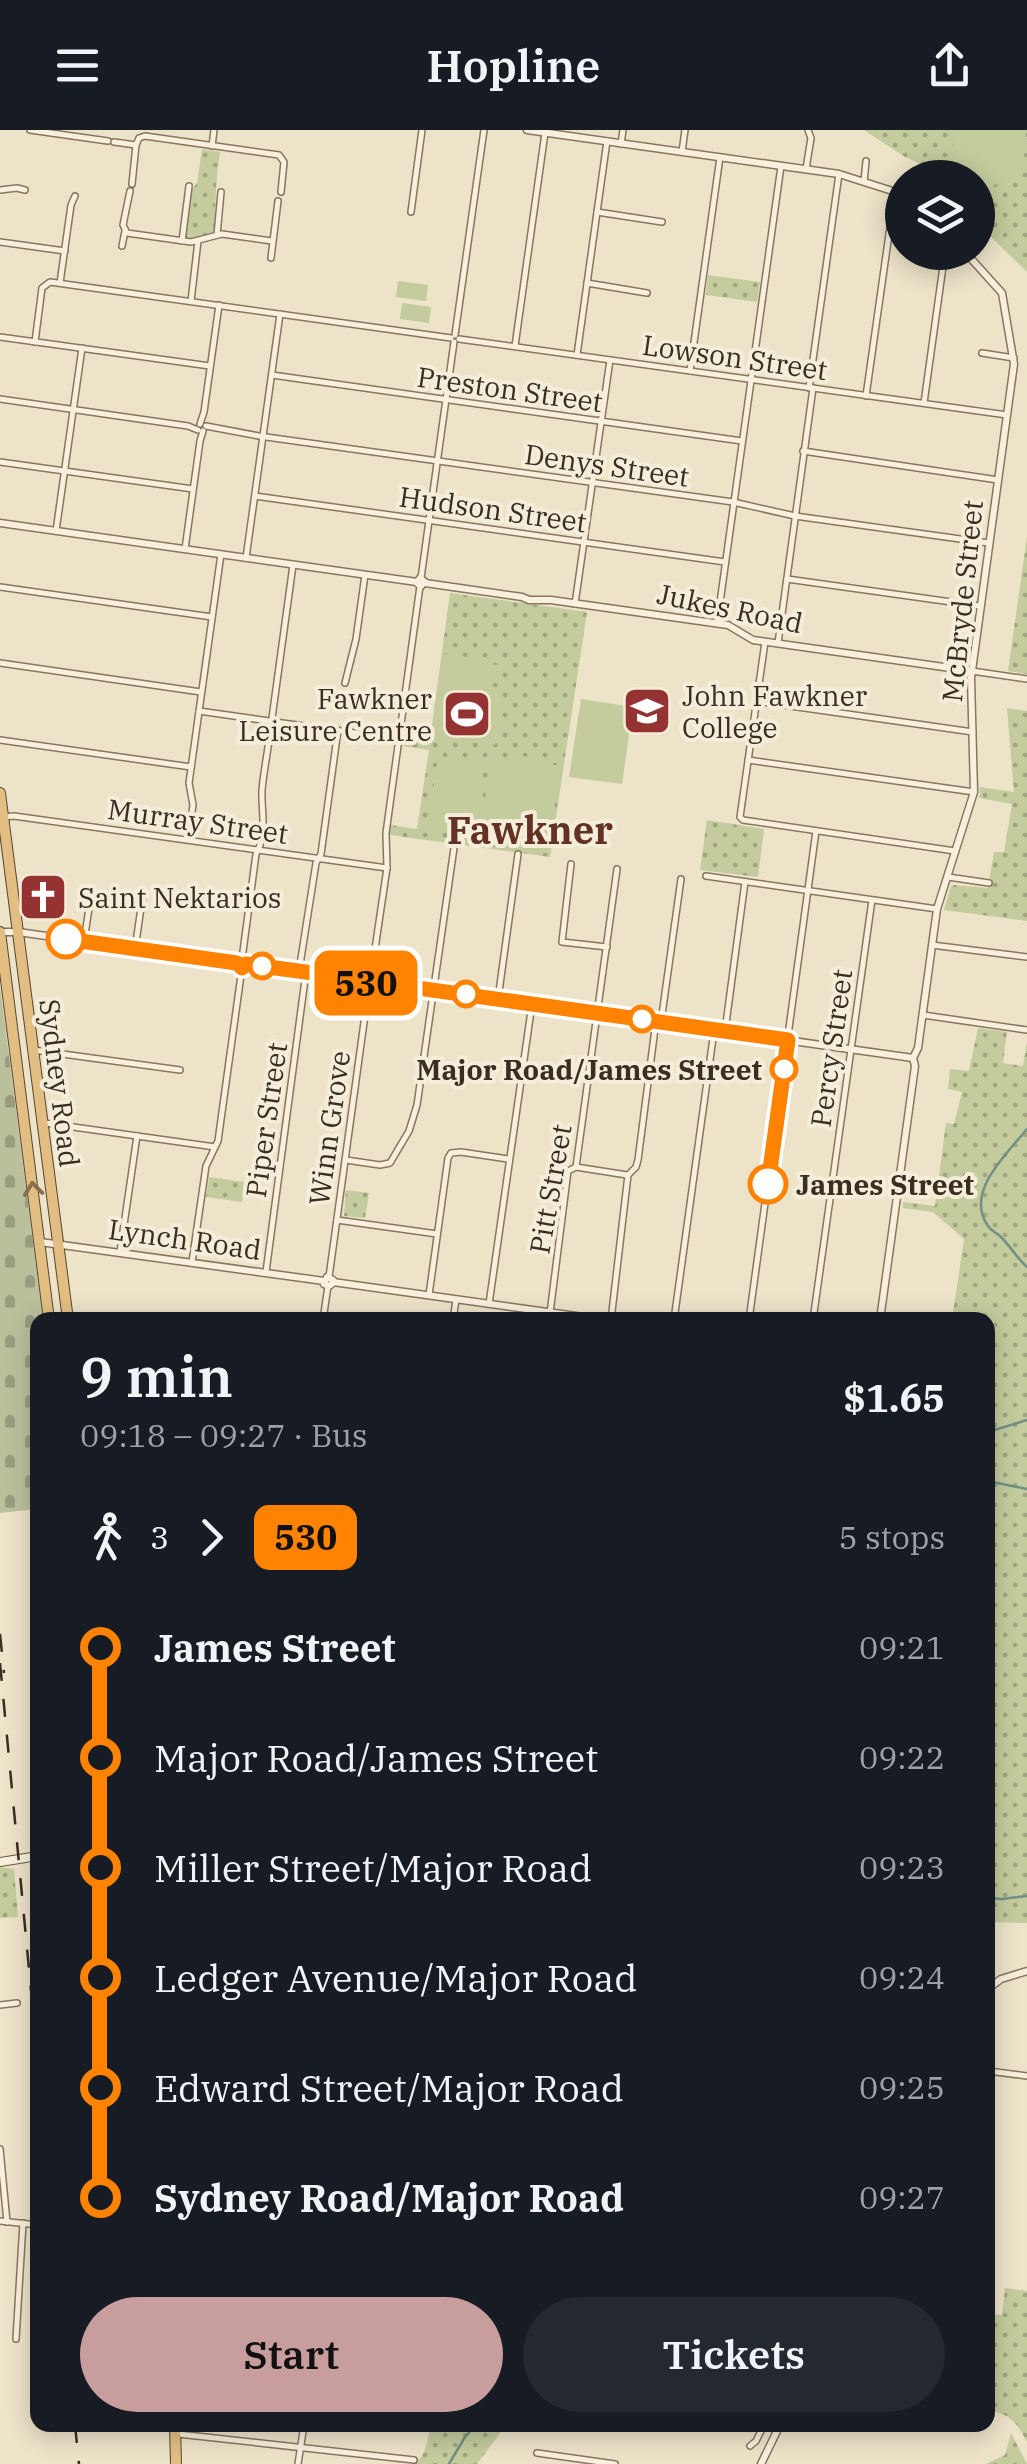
<!DOCTYPE html>
<meta charset="utf-8">
<style>
:root{--surface:#171b24;--page:#242831;--text:#f1f3f6;--muted:#9ea1a6;--accent:#c79d9e}
body{margin:0;font-family:"IBM Plex Serif",serif;background:var(--page);color:var(--text);height:100vh;display:flex;flex-direction:column;font-size:38px;white-space:nowrap}
*{box-sizing:border-box;margin:0}
p{font-size:32px;color:var(--muted)}
.icon{flex:none;width:55px;height:55px;fill:none;stroke:currentColor;stroke-width:2;stroke-linecap:round;stroke-linejoin:round}
.map{position:relative;flex:1;overflow:hidden}
.side{position:absolute;left:30px;top:1182px;width:965px;height:1120px;display:flex;flex-direction:column;background:var(--surface);border-radius:20px;box-shadow:0 5px 25px #0003}
.side>*{flex:none}
.badge{padding:0 20px;border-radius:15px;font-size:35px;line-height:65px}
.buttons{position:absolute;left:885px;top:30px;display:grid;gap:20px}
.buttons a{display:grid;place-items:center;width:110px;height:110px;border-radius:50%;background:var(--surface);box-shadow:0 5px 25px #0003;font-size:50px}
.map>.badge{position:absolute;translate:-50% -50%;box-shadow:0 0 0 5px #fff}
.legs{display:flex;align-items:center;gap:15px;height:110px;padding:0 50px;font-size:32px}
.legs p{margin-inline-start:auto}
.headline{display:flex;align-items:center;justify-content:space-between;height:170px;padding:0 50px}
h1{font-size:55px;font-weight:600;line-height:75px}
.primary-button{display:flex;gap:20px;margin-top:auto;padding:20px 50px}
.primary-button a{flex:1;height:115px;border-radius:60px;background:var(--accent);color:#111;font-size:40px;font-weight:600;line-height:115px;text-align:center}
.primary-button a+a{background:var(--page);color:var(--text)}
ul{padding:0 50px;list-style:none}
li{display:flex;align-items:center;gap:35px;height:110px;font-size:38px}
li i{display:grid;place-items:center;width:15px;height:100%;margin:0 12px;background:currentColor}
li i::after{content:'';width:25px;height:25px;margin:-12px;border:8px solid;border-radius:50%;background:var(--surface)}
li p{margin-inline-start:auto}
li:first-child i{background:linear-gradient(#0000 50%,currentColor 0)}
li:last-child i{background:linear-gradient(currentColor 50%,#0000 0)}
header{display:flex;justify-content:space-between;align-items:center;height:130px;padding:0 50px;background:var(--surface);font-size:45px;font-weight:600}
.map>svg:first-child{display:block}
</style>
<header><svg class="icon" aria-label="menu" viewBox="0 0 24 24"><path d="M4 6h16M4 12h16M4 18h16"/></svg>Hopline<svg class="icon" aria-label="share" viewBox="0 0 24 24"><path d="M12 15V3M7 8l5-5 5 5M5 13v7h14v-7"/></svg></header>
<div class="map">
<svg width="1027" height="2334" viewBox="0 0 1027 2334">
<defs>
<pattern id="green-dots" width="8" height="8" patternUnits="userSpaceOnUse" patternTransform="scale(2.5)"><rect width="8" height="8" fill="#c4cb9d"/><path d="M2 2h.1M6 6h.1" fill="none" stroke="#a0a580" stroke-width="1.8" stroke-linecap="round"/></pattern>
<pattern id="cemetery-stones" width="16" height="16" patternUnits="userSpaceOnUse" patternTransform="scale(2.5)"><rect width="16" height="16" fill="#bbc09c"/><path d="M2 7V4a2 2 0 0 1 4 0v3zM10 15v-3a2 2 0 0 1 4 0v3z" fill="#999c7f"/></pattern>
<pattern id="water-waves" width="16" height="10" patternUnits="userSpaceOnUse" patternTransform="scale(2.5)"><rect width="16" height="10" fill="#aac1bb"/><path d="M0 5q4-4 8 0t8 0" fill="none" stroke="#8b9d98"/></pattern>
</defs>
<rect width="100%" height="100%" fill="#ede3c9"/>
<g fill="url(#green-dots)">
<path d="M 864,0 L 1027,0 L 1027,142 L 990,106 L 988,83 L 978,74 L 978,48 L 945,47 L 938,42 L 905,27 Z"/>
<path d="M 202,19 L 220,22 C 216,48 215,74 215,101 L 212,104 L 192,110 L 185,107 L 190,62 L 197,53 Z"/>
<path d="M 708,145 L 760,152 L 757,172 L 706,165 Z"/>
<path d="M 1027,407 L 1027,544 L 1008,541 Z"/>
<path d="M 450,463 L 587,482 L 550,727 L 390,705 L 390,695 L 417,699 L 429,620 L 402,616 L 404,608 L 430,611 Z"/>
<path d="M 1007,578 L 1027,581 L 1027,791 L 944,780 L 951,756 L 954,755 L 988,758 L 994,722 L 1004,722 L 1012,674 L 979,668 L 980,657 L 1014,662 Z"/>
<path d="M 707,690 L 764,699 L 758,747 L 700,740 Z"/>
<path d="M 978,898 L 1007,902 L 1003,933 L 1023,936 L 1027,912 L 1027,1793 L 988,1792 L 989,1396 L 988,1395 L 988,1190 L 952,1190 L 964,1109 L 933,1082 L 903,1078 L 903,1072 L 935,1076 L 946,993 L 954,994 L 962,962 L 948,959 L 950,939 L 969,941 Z"/>
<path d="M 209,1047 L 244,1052 L 242,1072 L 206,1067 Z"/>
<path d="M 346,1060 L 369,1063 L 365,1088 L 344,1086 Z"/>
<path d="M 0,1737 L 14,1739 L 18,1787 L 0,1788 Z"/>
<path d="M 1005,2158 L 1027,2161 L 1027,2312 C 1015,2291 1012,2285 988,2280 L 988,2184 L 1002,2185 Z"/>
<path d="M 430,2295 L 506,2295 L 477,2334 L 414,2334 C 427,2324 428,2311 430,2295 Z"/>
<path d="M 1011,2303 L 1027,2334 L 986,2334 L 1005,2325 Z"/>
</g>
<path fill="url(#cemetery-stones)" d="M 0,856 L 43,1190 L 38,1190 L 37,1379 L 0,1383 Z"/>
<g fill="#c4cb9d">
<path d="M 955,0 L 1026,0 L 1023,45 L 1012,45 L 993,56 L 978,53 L 978,48 C 966,48 961,39 951,38 Z"/>
<path d="M 398,151 L 428,155 L 426,171 L 396,167 Z"/>
<path d="M 402,173 L 431,177 L 429,193 L 400,189 Z"/>
<path d="M 442,523 L 481,529 L 482,533 L 498,535 L 497,550 L 492,550 L 490,557 L 487,556 L 485,563 L 502,568 L 495,615 L 431,607 Z"/>
<path d="M 581,569 L 633,577 L 622,654 L 569,647 Z"/>
<path d="M 438,626 L 483,632 L 473,704 L 428,698 Z"/>
<path d="M 521,626 L 548,630 L 548,635 L 557,635 L 560,640 L 550,709 L 543,708 L 534,716 L 479,708 L 491,628 L 520,633 Z"/>
</g>
<path fill="url(#water-waves)" stroke="#719088" stroke-width="2.5" d="M 458,565 L 469,566 L 465,601 L 446,598 L 447,589 L 455,589 Z"/>
<g fill="none" stroke-linecap="round" stroke-linejoin="round">
<g stroke="#719088" stroke-width="2.5">
<path d="M 1027,999 C 1007,1024 964,1062 988,1096 C 992,1102 996,1102 1001,1107 C 1010,1116 1017,1128 1027,1137"/>
<path d="M 988,1302 L 1027,1290"/>
<path d="M 988,1351 L 1027,1359"/>
<path d="M 988,1768 L 1002,1769 L 1027,1766"/>
<path d="M 449,2334 L 465,2307 L 476,2295"/>
</g>
<g stroke="#88765f" stroke-width="8">
<g id="minor">
<path d="M 30,0 L 108,11"/>
<path d="M 114,12 L 136,15"/>
<path d="M 621,14 L 623,0"/>
<path d="M 212,16 L 214,0"/>
<path d="M 682,22 L 685,0"/>
<path d="M 806,39 L 811,8 L 808,0"/>
<path d="M 864,52 L 866,31"/>
<path d="M 132,54 L 136,15 L 139,8 L 145,6 L 279,25 L 284,32 L 281,62"/>
<path d="M 0,60 L 17,58 L 25,60"/>
<path d="M 130,61 L 123,95 L 127,103 L 191,112 L 222,104 L 272,111"/>
<path d="M 411,82 L 422,0"/>
<path d="M 597,82 L 662,92"/>
<path d="M 217,105 L 221,62"/>
<path d="M 182,111 L 189,56"/>
<path d="M 0,112 L 65,121"/>
<path d="M 122,116 L 125,101"/>
<path d="M 271,128 L 278,71"/>
<path d="M 60,153 L 71,75 L 75,66"/>
<path d="M 587,153 L 647,163"/>
<path d="M 191,171 L 198,111"/>
<path d="M 455,205 L 484,0"/>
<path d="M 0,207 L 210,236"/>
<path d="M 459,209 L 1007,285"/>
<path d="M 35,212 L 42,158 L 50,152 L 451,208"/>
<path d="M 515,216 L 545,3"/>
<path d="M 982,223 L 1014,228"/>
<path d="M 577,225 L 607,11"/>
<path d="M 690,241 L 720,27"/>
<path d="M 272,245 L 742,311"/>
<path d="M 809,258 L 839,44"/>
<path d="M 866,266 L 895,62"/>
<path d="M 0,269 L 188,296 L 198,300"/>
<path d="M 924,273 L 945,122"/>
<path d="M 200,294 L 204,282 L 219,175"/>
<path d="M 206,296 L 259,306 L 733,372 L 795,386 L 989,413"/>
<path d="M 803,321 L 998,350"/>
<path d="M 0,332 L 193,359"/>
<path d="M 255,366 L 725,432"/>
<path d="M 56,401 L 82,218"/>
<path d="M 185,419 L 200,311 L 203,301"/>
<path d="M 246,428 L 280,184"/>
<path d="M 421,448 L 454,212"/>
<path d="M 787,449 L 980,476"/>
<path d="M 0,457 L 212,487"/>
<path d="M 575,474 L 610,230"/>
<path d="M 717,494 L 781,36"/>
<path d="M 765,512 L 740,687 L 743,690 L 955,721"/>
<path d="M 778,513 L 813,258"/>
<path d="M 0,533 L 201,562"/>
<path d="M 972,541 L 1027,549"/>
<path d="M 345,553 L 356,509 L 365,445"/>
<path d="M 756,571 L 973,602"/>
<path d="M 199,581 L 269,591"/>
<path d="M 272,588 L 293,435"/>
<path d="M 275,592 L 399,609"/>
<path d="M 0,610 L 191,637"/>
<path d="M 748,630 L 974,662"/>
<path d="M 4,687 L 14,686 L 387,738"/>
<path d="M 188,708 L 193,675 L 189,653 L 221,424"/>
<path d="M 571,734 L 562,812 L 607,817"/>
<path d="M 706,746 L 937,779"/>
<path d="M 948,747 L 989,753"/>
<path d="M 84,812 L 91,764"/>
<path d="M 932,815 L 1027,827"/>
<path d="M 135,819 L 143,764"/>
<path d="M 242,829 L 256,724 C 268,703 261,682 262,660 C 264,638 269,616 271,594"/>
<path d="M 299,841 L 316,733 L 321,724 L 338,600"/>
<path d="M 371,846 L 387,738 L 386,703 L 420,456"/>
<path d="M 498,869 L 518,724"/>
<path d="M 923,885 L 1027,900"/>
<path d="M 661,892 L 681,749"/>
<path d="M 725,901 L 745,752"/>
<path d="M 33,920 L 180,940"/>
<path d="M 45,993 L 215,1017"/>
<path d="M 346,1030 L 380,1035 L 390,1033 L 409,1001 L 417,975 L 454,718"/>
<path d="M 576,1037 L 627,1045"/>
<path d="M 337,1090 L 437,1104"/>
<path d="M 120,1122 L 137,1006"/>
<path d="M 192,1132 L 206,1036 L 218,1011 L 242,838"/>
<path d="M 266,1142 L 306,842"/>
<path d="M 329,1147 L 369,856"/>
<path d="M 429,1165 L 448,1028 L 451,1023 L 461,1022 L 508,1029"/>
<path d="M 489,1174 L 532,874"/>
<path d="M 550,1183 L 568,1041 L 576,1037 L 617,739"/>
<path d="M 323,1190 L 328,1156"/>
<path d="M 453,1190 L 456,1170"/>
<path d="M 611,1190 L 628,1045 L 636,1037 L 638,1030 L 656,891"/>
<path d="M 674,1190 L 714,901"/>
<path d="M 749,1190 L 816,701"/>
<path d="M 813,1190 L 872,770"/>
<path d="M 34,1736 L 38,1738"/>
<path d="M 0,1875 L 17,1873"/>
<path d="M 988,1941 L 1027,1946"/>
<path d="M 0,2019 L 7,2092"/>
<path d="M 0,2091 L 38,2095"/>
<path d="M 16,2209 L 23,2093"/>
<path d="M 178,2304 L 414,2330"/>
<path d="M 750,2316 L 756,2311 L 764,2295"/>
<path d="M 537,2323 L 615,2334"/>
<path d="M 298,2334 L 304,2295"/>
</g>
</g>
<g stroke="#88765f" stroke-width="9">
<g id="tertiary">
<path d="M 527,0 L 839,44 L 902,64"/>
<path d="M 0,393 L 417,452"/>
<path d="M 420,448 L 425,452 L 421,456 L 417,453 Z"/>
<path d="M 425,453 L 522,467 L 529,470 L 551,470 L 728,495 L 753,510 L 972,541"/>
<path d="M 1,802 L 18,802 L 237,833"/>
<path d="M 241,829 L 246,831 L 243,838 L 237,835 Z"/>
<path d="M 246,834 L 366,850"/>
<path d="M 369,846 L 375,849 L 374,854 L 371,856 L 366,852 Z"/>
<path d="M 375,852 L 913,928"/>
<path d="M 40,1112 L 324,1151"/>
<path d="M 327,1147 L 333,1150 L 333,1153 L 329,1156 L 324,1154 Z"/>
<path d="M 333,1152 L 605,1190"/>
<path d="M 880,1190 L 915,936 L 913,928 L 918,918 L 937,779 L 974,662 L 971,548 L 1014,234 L 1002,163 L 965,122"/>
<path d="M 988,1859 L 1001,1849 L 1027,1841"/>
<path d="M 761,2334 L 780,2295"/>
</g>
</g>
<g stroke="#6a5742" stroke-width="10">
<path id="secondary" d="M 0,1732 L 38,1726"/>
</g>
<g stroke="#574432" stroke-width="12">
<g id="trunk">
<path d="M 0,663 L 68,1190"/>
<path d="M 0,802 L 49,1190"/>
<path d="M 175,2295 L 176,2334"/>
</g>
</g>
<use href="#minor" stroke="#f8f0dd" stroke-width="5"/>
<use href="#tertiary" stroke="#f8f0dd" stroke-width="6"/>
<use href="#secondary" stroke="#f8f0dd" stroke-width="8"/>
<use href="#trunk" stroke="#e2be82" stroke-width="10"/>
<g stroke="#3a2e21" stroke-width="2.5" stroke-dasharray="18 18" stroke-linecap="butt">
<path d="M 0,1504 L 4,1543"/>
<path d="M 0,1533 L 38,1934"/>
<path d="M 75,2295 L 79,2334"/>
</g>
</g>
<defs><path id="oneway-chevron" d="M-2-3.5L2.5 0L-2 3.5" fill="none" stroke-width="1.6" stroke-linecap="round" stroke-linejoin="round" transform="scale(2.5)"/></defs>
<use stroke="#866f4d" href="#oneway-chevron" transform="translate(33 1059) rotate(-97)"/>
<g fill="none" stroke-linecap="round" stroke-linejoin="round">
<g stroke="#fff" stroke-width="22">
<path id="line-1" d="M 66,809 L 237,833 L 242,838 L 246,834 L 366,850 L 367,854 L 371,856 L 375,852 L 788,910 L 768,1054"/>
</g>
<use href="#line-1" stroke="#ff8200" stroke-width="15"/>
</g>
<defs>
<g id="school-square" transform="scale(2.5)"><rect x="-9" y="-9" width="18" height="18" rx="4" fill="#943332" stroke="#f4edd9"/><path d="M0-5L7-2L0 1L-7-2ZM-4 1L0 2.5L4 1V4Q0 6-4 4Z" fill="#fff"/></g>
<g id="stadium-square" transform="scale(2.5)"><rect x="-9" y="-9" width="18" height="18" rx="4" fill="#943332" stroke="#f4edd9"/><path d="M0-5a6.5 5 0 1 0 0 10a6.5 5 0 1 0 0-10ZM-3.5-1.8h7v3.6h-7Z" fill="#fff"/></g>
<g id="church-square" transform="scale(2.5)"><rect x="-9" y="-9" width="18" height="18" rx="4" fill="#943332" stroke="#f4edd9"/><path d="M-1.2-6h2.4v3.5h3.3v2.4h-3.3V6h-2.4V-.1h-3.3v-2.4h3.3Z" fill="#fff"/></g>
</defs>
<g fill-rule="evenodd">
<use href="#school-square" x="647" y="581"/>
<use href="#stadium-square" x="467" y="584"/>
<use href="#church-square" x="43" y="767"/>
</g>
<g fill="#fff" stroke="#ff8200" stroke-width="5">
<circle cx="66" cy="809" r="18"/>
<circle cx="262" cy="836" r="12"/>
<circle cx="466" cy="864" r="12"/>
<circle cx="642" cy="889" r="12"/>
<circle cx="784" cy="939" r="12"/>
<circle cx="768" cy="1054" r="18"/>
</g>
<g text-anchor="middle" dominant-baseline="central" stroke-width="8" stroke-linejoin="round" paint-order="stroke">
<g font-size="28" fill="#3a2e21" stroke="#f4edd9">
<text transform="translate(735 227) rotate(8)">Lowson Street</text>
<text transform="translate(510 259) rotate(8)">Preston Street</text>
<text transform="translate(607 335) rotate(8)">Denys Street</text>
<text transform="translate(493 379) rotate(8)">Hudson Street</text>
<text transform="translate(962 471) rotate(-84)">McBryde Street</text>
<text transform="translate(730 478) rotate(12)">Jukes Road</text>
<text transform="translate(198 691) rotate(8)">Murray Street</text>
<text transform="translate(831 918) rotate(-82)">Percy Street</text>
<text transform="translate(60 953) rotate(83)">Sydney Road</text>
<text transform="translate(266 990) rotate(-82)">Piper Street</text>
<text transform="translate(329 998) rotate(-82)">Winn Grove</text>
<text transform="translate(550 1059) rotate(-80)">Pitt Street</text>
<text transform="translate(185 1109) rotate(8)">Lynch Road</text>
</g>
<g font-size="28" fill="#3a2e21" stroke="#f4edd9" text-anchor="start">
<text x="682" y="565">John Fawkner<tspan x="682" dy="32">College</tspan></text>
<text x="432" y="568" text-anchor="end">Fawkner<tspan x="432" dy="32">Leisure Centre</tspan></text>
<text x="78" y="767">Saint Nektarios</text>
</g>
<g font-size="28" font-weight="bold" fill="#3a2e21" stroke="#f4edd9" text-anchor="end">
<text x="762" y="939">Major Road/James Street</text>
<text x="796" y="1054" text-anchor="start">James Street</text>
</g>
<g font-size="38" font-weight="bold" fill="#643223" stroke="#f4edd9">
<text x="530" y="699">Fawkner</text>
</g>
</g>
</svg>
<div class="buttons">
<a><svg class="icon" aria-label="layers" viewBox="0 0 24 24"><path d="M12 4l9 5-9 5-9-5zM3 14l9 5 9-5"/></svg></a>
</div>
<b class="badge" style="left:366px;top:853px;background:#ff8200;color:#111">530</b>
<section class="side">
<div class="headline"><div><h1>9 min</h1><p>09:18 – 09:27 · Bus</p></div><b>$1.65</b></div>
<div class="legs"><svg class="icon" aria-label="walk" viewBox="0 0 24 24"><circle cx="13" cy="4" r="2"/><path d="M13 8l-2 6 4 7M11 14l-3 7M7 12l3-4h3l4 4"/></svg>3<svg class="icon" aria-label="forward" viewBox="0 0 24 24"><path d="M9 5l7 7-7 7"/></svg><b class="badge" style="background:#ff8200;color:#111">530</b><p>5 stops</p></div>
<ul>
<li><i style="color:#ff8200"></i><b>James Street</b><p>09:21</p></li>
<li><i style="color:#ff8200"></i><span>Major Road/James Street</span><p>09:22</p></li>
<li><i style="color:#ff8200"></i><span>Miller Street/Major Road</span><p>09:23</p></li>
<li><i style="color:#ff8200"></i><span>Ledger Avenue/Major Road</span><p>09:24</p></li>
<li><i style="color:#ff8200"></i><span>Edward Street/Major Road</span><p>09:25</p></li>
<li><i style="color:#ff8200"></i><b>Sydney Road/Major Road</b><p>09:27</p></li>
</ul>
<div class="primary-button"><a>Start</a><a>Tickets</a></div>
</section>
</div>
